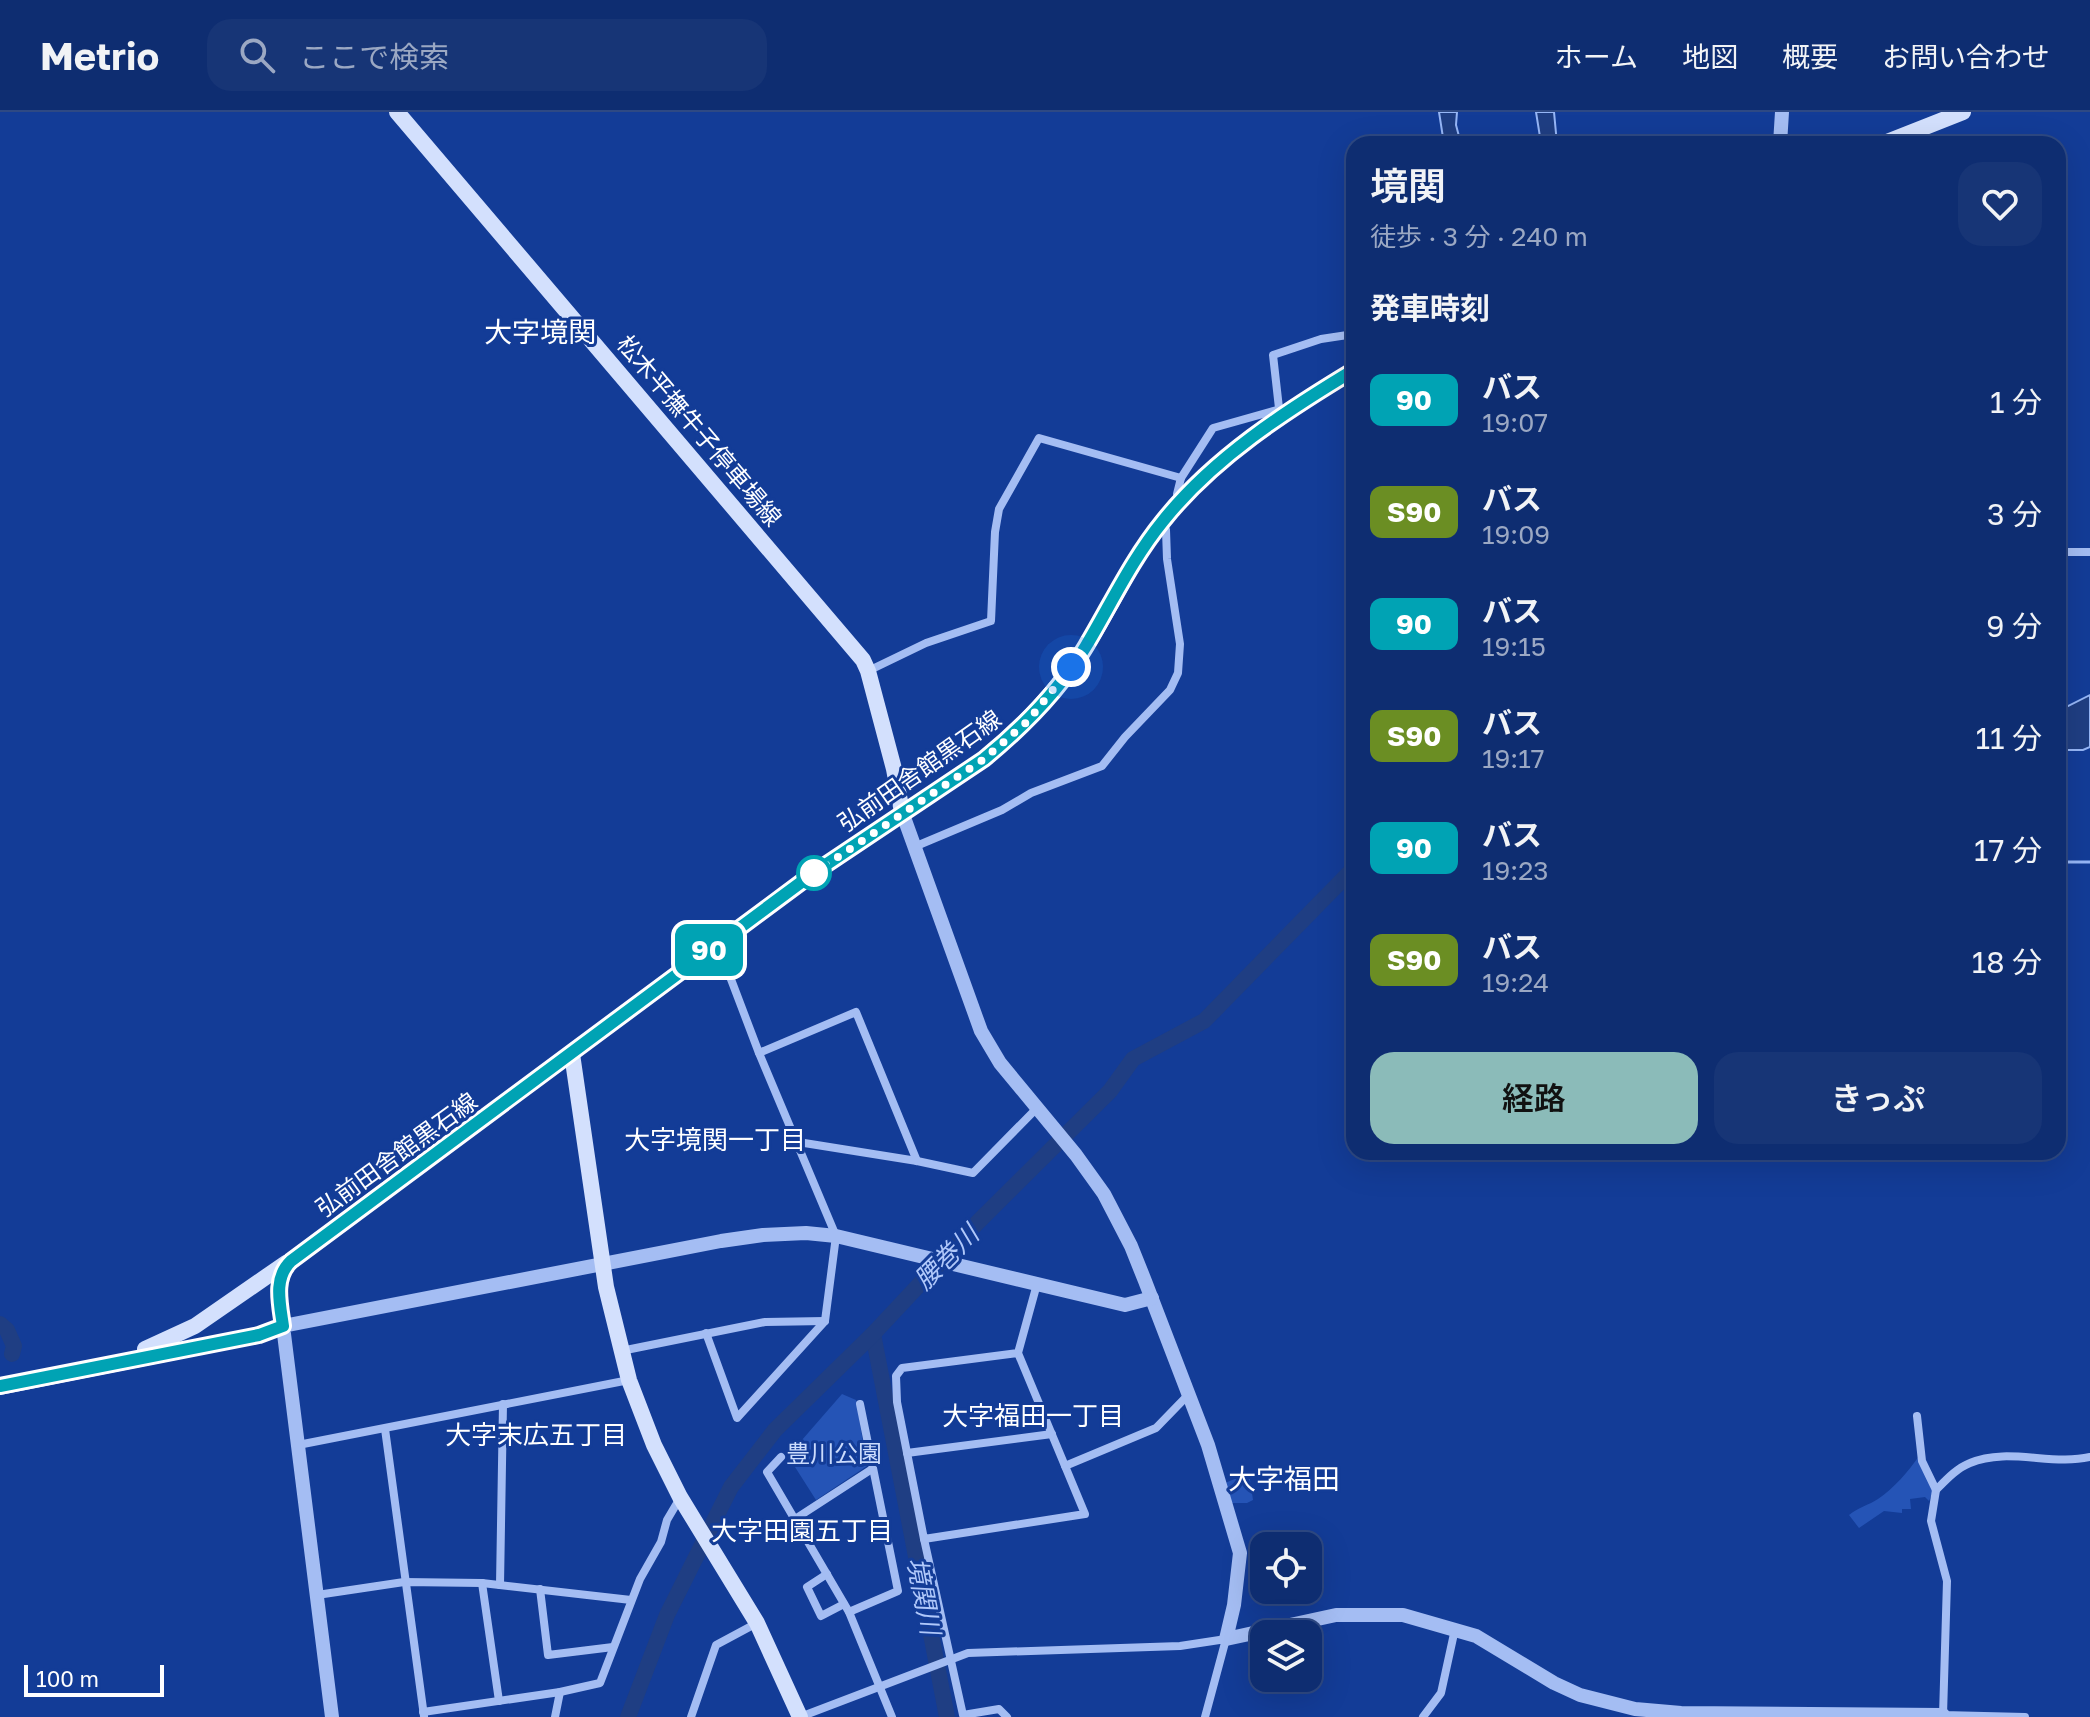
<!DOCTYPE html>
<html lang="ja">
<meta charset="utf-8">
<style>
:root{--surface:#0e2d71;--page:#173576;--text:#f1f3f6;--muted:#9ba8c3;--line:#2e4984;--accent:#8bbbb9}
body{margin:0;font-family:"Golos Text","Noto Sans JP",sans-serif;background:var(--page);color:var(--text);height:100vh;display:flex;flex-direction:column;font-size:30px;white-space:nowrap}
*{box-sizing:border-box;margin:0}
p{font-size:26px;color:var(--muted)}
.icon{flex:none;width:44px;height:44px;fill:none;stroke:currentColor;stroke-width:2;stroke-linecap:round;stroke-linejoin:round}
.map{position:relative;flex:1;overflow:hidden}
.sheet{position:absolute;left:1346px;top:24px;width:720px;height:1024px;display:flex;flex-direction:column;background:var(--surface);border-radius:24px;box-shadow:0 8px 32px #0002,0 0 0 2px var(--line)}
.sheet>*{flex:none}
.badge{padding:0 16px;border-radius:12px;font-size:28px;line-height:52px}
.buttons{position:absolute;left:1250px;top:1420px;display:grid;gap:16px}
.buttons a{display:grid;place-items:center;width:72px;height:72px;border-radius:16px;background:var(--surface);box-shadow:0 8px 32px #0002,0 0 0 2px var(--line);font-size:40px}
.scale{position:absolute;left:24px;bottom:20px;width:140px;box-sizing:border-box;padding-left:8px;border:4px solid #fff;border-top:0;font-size:22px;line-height:28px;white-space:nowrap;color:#fff;-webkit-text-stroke:6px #133c97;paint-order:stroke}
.you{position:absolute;width:40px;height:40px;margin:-20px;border:6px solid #fff;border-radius:50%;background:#1a73e8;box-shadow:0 0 0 12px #1a73e833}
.map>.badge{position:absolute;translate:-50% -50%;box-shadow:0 0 0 4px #fff}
h2{padding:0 24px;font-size:30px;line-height:72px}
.round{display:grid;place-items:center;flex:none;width:84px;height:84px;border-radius:24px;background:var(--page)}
.headline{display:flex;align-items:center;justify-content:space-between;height:136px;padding:0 24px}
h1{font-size:38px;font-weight:600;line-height:60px}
.cta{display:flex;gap:16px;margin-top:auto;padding:16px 24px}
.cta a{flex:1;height:92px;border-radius:24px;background:var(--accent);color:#111;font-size:32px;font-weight:600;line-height:92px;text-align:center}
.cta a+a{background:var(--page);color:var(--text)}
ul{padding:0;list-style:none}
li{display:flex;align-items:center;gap:24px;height:112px;padding:0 24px}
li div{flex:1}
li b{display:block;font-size:30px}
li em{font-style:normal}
li .badge{min-width:88px;font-weight:700;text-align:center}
header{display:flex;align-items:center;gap:48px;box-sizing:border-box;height:112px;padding:0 40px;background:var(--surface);border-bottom:2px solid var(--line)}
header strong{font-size:38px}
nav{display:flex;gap:44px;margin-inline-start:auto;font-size:28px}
.search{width:560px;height:72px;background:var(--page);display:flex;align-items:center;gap:20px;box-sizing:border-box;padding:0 28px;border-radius:24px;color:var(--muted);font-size:30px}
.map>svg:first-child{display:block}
</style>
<header>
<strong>Metrio</strong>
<div class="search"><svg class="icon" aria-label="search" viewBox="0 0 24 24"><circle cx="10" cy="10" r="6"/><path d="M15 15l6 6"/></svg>ここで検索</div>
<nav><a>ホーム</a><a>地図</a><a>概要</a><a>お問い合わせ</a></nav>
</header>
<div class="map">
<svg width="2090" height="1605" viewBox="0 0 2090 1605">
<rect width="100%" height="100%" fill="#133c97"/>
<g fill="#2554b6">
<path d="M 842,1282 L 856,1288 L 867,1354 L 816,1388 L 788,1344 Z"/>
<path d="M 1919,1344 L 1933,1379 L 1929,1389 L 1925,1385 L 1910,1387 L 1911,1397 L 1902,1397 L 1902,1401 L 1884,1399 L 1859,1416 L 1849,1403 C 1859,1395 1869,1393 1878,1387 C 1894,1376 1908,1360 1919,1344 Z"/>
<path d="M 1249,1361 L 1253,1388 L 1247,1391 L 1230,1391 L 1225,1371 Z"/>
</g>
<g fill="#1f3e83" stroke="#96b6f6" stroke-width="2">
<path d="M 1439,0 L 1457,0 L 1456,13 L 1461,32 L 1444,32 Z"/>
<path d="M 1536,0 L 1554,0 L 1557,32 L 1543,32 L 1540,25 Z"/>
<path d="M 2090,583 L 2090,635 L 2083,638 L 2058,638 L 2058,599 Z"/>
</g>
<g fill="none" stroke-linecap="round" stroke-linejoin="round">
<path stroke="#96b6f6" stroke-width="3" d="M 2058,735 L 2059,750 L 2090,750"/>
<g stroke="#1f3e83" stroke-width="16">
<path d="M 0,1212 L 7,1218 L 14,1234 L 12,1242"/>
<path d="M 873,1222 L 947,1605"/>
<path d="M 628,1605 L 667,1503 L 731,1375 L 775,1318 L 873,1222 L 978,1110 L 1110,979 L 1133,947 L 1204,909 L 1354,756"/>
</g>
<g stroke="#a4bdf3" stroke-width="8">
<path d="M 1280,305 L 1273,243 L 1321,227 L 1354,222"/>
<path d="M 1181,366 L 1213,316 L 1277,298"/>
<path d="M 2058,440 L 2090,440"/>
<path d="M 868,559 L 926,531 L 991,509 L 995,420 L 999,397 L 1039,326 L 1181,366 L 1177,382 L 1179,389"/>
<path d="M 914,735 L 1002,698 L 1031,681 L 1102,654 L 1125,625 L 1170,578 L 1178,561 L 1180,532 L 1167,447 L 1166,418 L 1163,410"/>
<path d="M 759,941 L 856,900 L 917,1049"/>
<path d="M 798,1030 L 917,1049 L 973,1061 L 1037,996"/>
<path d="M 706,1221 L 737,1306 L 825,1209 L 836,1124 L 759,941 L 718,833"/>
<path d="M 621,1239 L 765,1210 L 825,1209"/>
<path d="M 1018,1241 L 902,1256 L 896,1264 L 897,1290 L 924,1427 L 1085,1402 L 1018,1241 L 1037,1172"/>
<path d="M 1917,1304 L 1922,1349 L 1936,1378 L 1931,1409 L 1947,1469 L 1943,1603 L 2025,1605"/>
<path d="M 385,1317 L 424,1604"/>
<path d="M 298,1333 L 629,1268"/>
<path d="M 907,1341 L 1052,1322"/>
<path d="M 781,1345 L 767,1360 L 849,1500 L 892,1605"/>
<path d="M 1065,1354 L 1156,1316 L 1190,1281"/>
<path d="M 1936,1378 C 1946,1368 1957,1356 1970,1351 C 2007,1335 2052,1354 2090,1345"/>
<path d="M 795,1407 L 872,1357"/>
<path d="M 924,1427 L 963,1603 L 999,1597 L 1007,1605"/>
<path d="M 827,1462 L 807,1475 L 821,1504 L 844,1492"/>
<path d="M 482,1471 L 499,1589"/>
<path d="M 500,1473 L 503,1292"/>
<path d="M 540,1477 L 548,1543 L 613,1535"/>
<path d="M 317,1483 L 404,1470 L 482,1471 L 631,1488"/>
<path d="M 849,1500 L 898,1479 L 860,1292"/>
<path d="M 423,1600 L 560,1580 L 600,1571 L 640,1467 L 661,1430 L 667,1408 L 680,1386"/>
<path d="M 555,1605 L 560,1580"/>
<path d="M 691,1605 L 716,1533 L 757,1511"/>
<path d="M 800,1605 L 968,1541 L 1180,1534 L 1226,1527 L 1205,1605"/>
<path d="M 1423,1605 L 1441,1581 L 1455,1517"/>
</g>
<g stroke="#a4bdf3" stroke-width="14">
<path d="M 1780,32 L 1782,0"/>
<path d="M 902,700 L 981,919 L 1000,951 L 1076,1043 L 1104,1082 L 1131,1134 L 1145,1169 L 1208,1333 L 1240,1441 L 1234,1493 L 1226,1527 L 1336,1503 L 1403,1503 L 1476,1524 L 1554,1571 L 1580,1583 L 1635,1597 L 1681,1601 L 1943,1603 L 1944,1605"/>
<path d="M 332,1605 L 283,1214 L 721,1129 L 763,1123 L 806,1121 L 836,1124 L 1125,1193 L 1152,1186"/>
</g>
<g stroke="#d3e0fd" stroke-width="16">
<path d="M 397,0 L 863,548 L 868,559 L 894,657 L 902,700"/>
<path d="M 1882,32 L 1963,0"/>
<path d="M 572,942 L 606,1175 L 629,1268 L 654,1333 L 680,1385 L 757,1511 L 800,1605"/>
<path d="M 283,1214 C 280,1192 273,1166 291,1149 L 815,760 L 984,647 C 1022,616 1055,580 1083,539 C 1111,497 1130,449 1163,409 C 1213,346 1285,299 1354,258"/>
<path d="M 145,1237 L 195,1214 L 286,1151"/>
<path d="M 0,1275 L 259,1223 L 283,1214"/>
</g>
</g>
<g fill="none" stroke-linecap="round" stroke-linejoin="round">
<g stroke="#fff" stroke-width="18">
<path id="line" d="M 0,1274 L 259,1223 L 283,1214 C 280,1192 273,1166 291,1149 L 815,760 L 984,647 C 1023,615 1060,578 1086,534 C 1111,492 1132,447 1163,409 C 1213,346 1286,299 1354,258"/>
</g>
<use href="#line" stroke="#00a3b4" stroke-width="12"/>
<path stroke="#fff" stroke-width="8" stroke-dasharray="0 14.4" d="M 814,761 L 984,647 L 1028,609 L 1071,555"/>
</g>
<circle fill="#fff" stroke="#00a3b4" stroke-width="4" cx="814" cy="761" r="16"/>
<g text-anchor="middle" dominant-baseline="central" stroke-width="6" stroke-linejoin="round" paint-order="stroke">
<g font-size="24" fill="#fff" stroke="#133c97">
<text transform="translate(700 318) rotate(50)">松木平撫牛子停車場線</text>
<text transform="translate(919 658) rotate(-35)">弘前田舎館黒石線</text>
<text transform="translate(396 1042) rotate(-36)">弘前田舎館黒石線</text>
</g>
<g font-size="24" fill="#cbdcfd" stroke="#133c97">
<text x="834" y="1340">豊川公園</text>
</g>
<g font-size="26" fill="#fff" stroke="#133c97">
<text x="715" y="1027">大字境関一丁目</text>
<text x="1033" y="1303">大字福田一丁目</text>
<text x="536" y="1322">大字末広五丁目</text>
<text x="802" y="1418">大字田園五丁目</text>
</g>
<g font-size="26" font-style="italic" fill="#b0c8fa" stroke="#133c97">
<text transform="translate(946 1145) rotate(-45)">腰巻川</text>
<text transform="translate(924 1484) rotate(79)">境関川</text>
</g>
<g font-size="28" fill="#fff" stroke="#133c97">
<text x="540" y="219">大字境関</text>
<text x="1284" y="1366">大字福田</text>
</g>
</g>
</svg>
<div class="buttons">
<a><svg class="icon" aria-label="locate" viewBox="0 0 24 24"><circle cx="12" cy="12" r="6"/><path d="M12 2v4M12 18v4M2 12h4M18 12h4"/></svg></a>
<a><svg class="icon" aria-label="layers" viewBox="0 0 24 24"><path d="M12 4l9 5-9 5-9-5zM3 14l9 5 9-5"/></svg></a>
</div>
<div class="scale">100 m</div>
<div class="you" style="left:1071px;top:555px"></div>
<b class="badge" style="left:709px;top:838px;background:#00a3b4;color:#fff">90</b>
<section class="sheet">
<div class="headline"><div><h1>境関</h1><p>徒歩 · 3 分 · 240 m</p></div><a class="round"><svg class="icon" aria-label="heart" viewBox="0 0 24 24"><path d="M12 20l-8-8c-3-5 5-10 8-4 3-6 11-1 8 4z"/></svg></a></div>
<h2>発車時刻</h2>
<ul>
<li><span class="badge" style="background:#00a3b4;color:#fff">90</span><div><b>バス</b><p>19:07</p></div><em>1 分</em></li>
<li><span class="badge" style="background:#6b8e23;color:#fff">S90</span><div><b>バス</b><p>19:09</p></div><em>3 分</em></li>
<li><span class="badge" style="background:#00a3b4;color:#fff">90</span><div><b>バス</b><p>19:15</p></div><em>9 分</em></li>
<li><span class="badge" style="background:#6b8e23;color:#fff">S90</span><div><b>バス</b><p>19:17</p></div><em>11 分</em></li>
<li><span class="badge" style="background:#00a3b4;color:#fff">90</span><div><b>バス</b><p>19:23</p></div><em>17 分</em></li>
<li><span class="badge" style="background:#6b8e23;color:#fff">S90</span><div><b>バス</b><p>19:24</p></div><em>18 分</em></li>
</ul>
<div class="cta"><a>経路</a><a>きっぷ</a></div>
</section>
</div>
